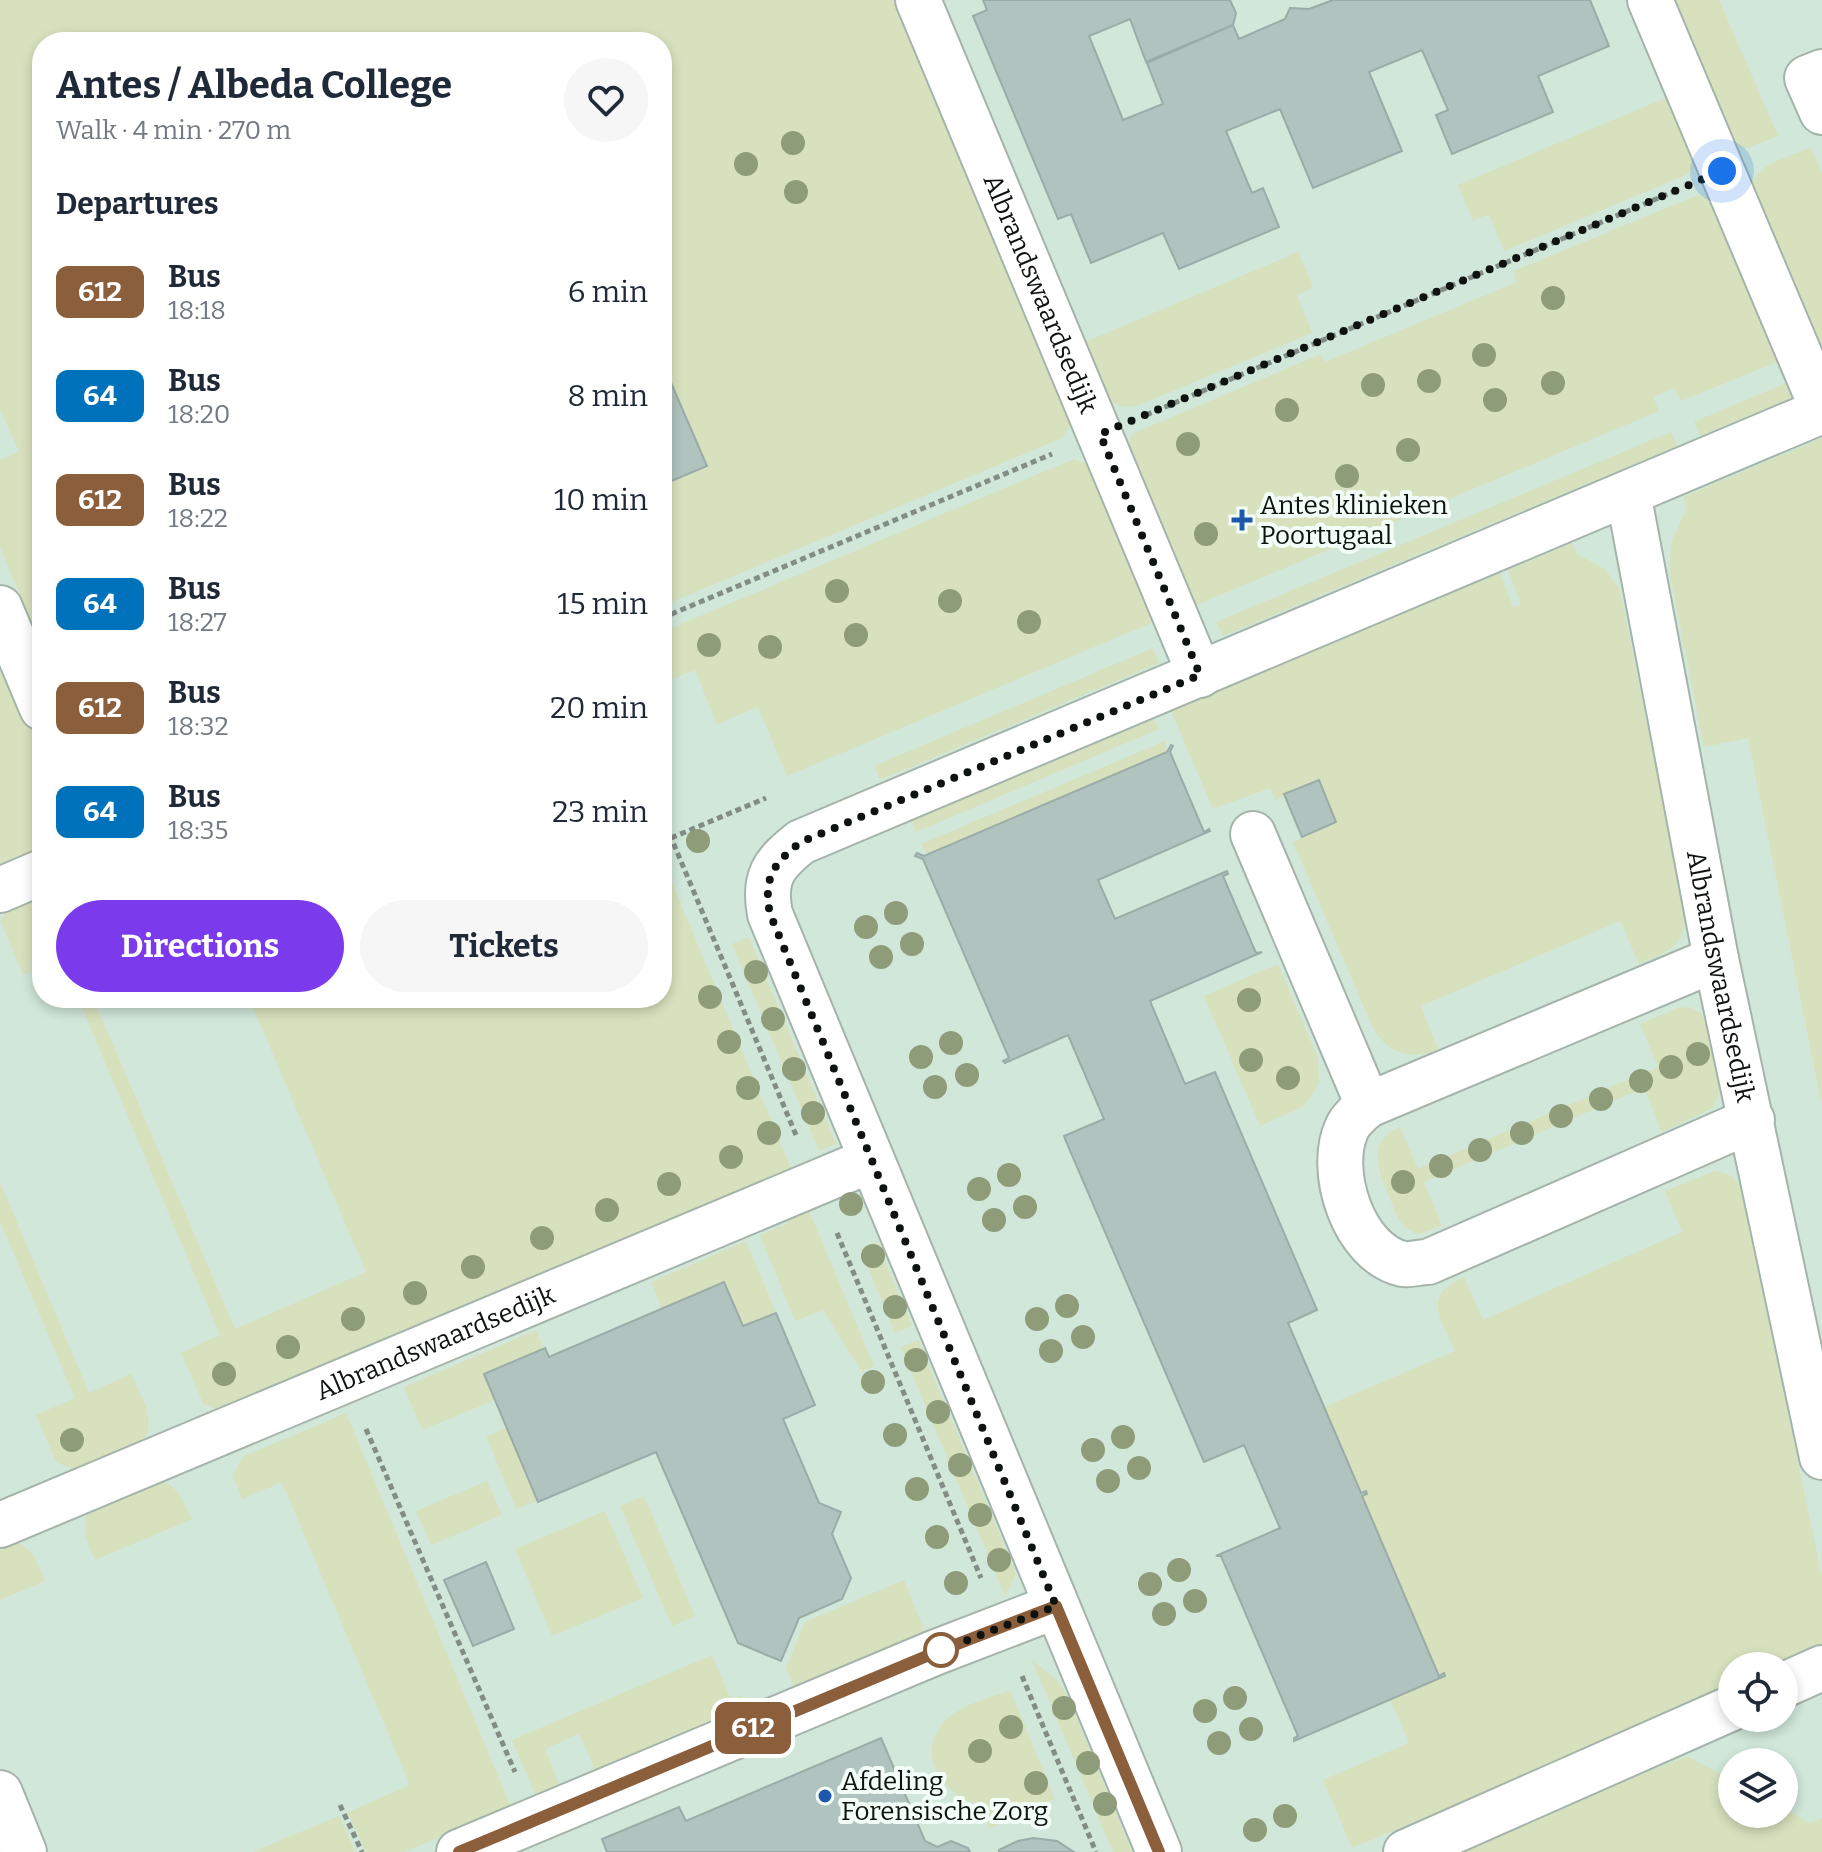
<!DOCTYPE html>
<meta charset="utf-8">
<style>
:root{--surface:#fff;--page:#f6f6f7;--text:#1f2937;--muted:#747a83;--accent:#7c3aed}
body{margin:0;font-family:Bitter,serif;background:var(--page);color:var(--text);height:100vh;display:flex;flex-direction:column;font-size:30px;white-space:nowrap}
*{box-sizing:border-box;margin:0}
p{font-size:26px;color:var(--muted)}
.icon{flex:none;width:44px;height:44px;fill:none;stroke:currentColor;stroke-width:2;stroke-linecap:round;stroke-linejoin:round}
.map{position:relative;flex:1;overflow:hidden}
.drawer{position:absolute;left:32px;top:32px;width:640px;height:976px;display:flex;flex-direction:column;background:var(--surface);border-radius:32px;box-shadow:0 4px 12px #0003}
.drawer>*{flex:none}
.badge{padding:0 16px;border-radius:12px;font-size:28px;line-height:52px}
.buttons{position:absolute;left:1718px;top:1652px;display:grid;gap:16px}
.buttons a{display:grid;place-items:center;width:80px;height:80px;border-radius:50%;background:var(--surface);box-shadow:0 4px 12px #0003;font-size:40px}
.you{position:absolute;width:40px;height:40px;margin:-20px;border:6px solid #fff;border-radius:50%;background:#1a73e8;box-shadow:0 0 0 12px #1a73e833}
.map>.badge{position:absolute;translate:-50% -50%;box-shadow:0 0 0 4px #fff}
h2{padding:0 24px;font-size:30px;line-height:72px}
.round{display:grid;place-items:center;flex:none;width:84px;height:84px;border-radius:42px;background:var(--page)}
.headline{display:flex;align-items:center;justify-content:space-between;height:136px;padding:0 24px}
h1{font-size:38px;font-weight:700;line-height:60px}
.primary-button{display:flex;gap:16px;margin-top:auto;padding:16px 24px}
.primary-button a{flex:1;height:92px;border-radius:48px;background:var(--accent);color:#fff;font-size:32px;font-weight:700;line-height:92px;text-align:center}
.primary-button a+a{background:var(--page);color:var(--text)}
ul{padding:0;list-style:none}
li{display:flex;align-items:center;gap:24px;height:104px;padding:0 24px}
li div{flex:1}
li b{display:block;font-size:30px}
li em{font-style:normal}
li .badge{min-width:88px;font-weight:700;text-align:center}
.map>svg:first-child{display:block}
</style>
<div class="map">
<svg width="1822" height="1852" viewBox="0 0 1822 1852">
<rect width="100%" height="100%" fill="#e2f2e8"/>
<path fill="#d0e7d9" fill-rule="evenodd" d="M 0,0 L 1822,0 L 1822,1852 L 0,1852 ZM 42,42 L 662,42 L 662,998 L 42,998 ZM 1732,1666 L 1784,1666 L 1784,1718 L 1732,1718 ZM 1732,1762 L 1784,1762 L 1784,1814 L 1732,1814 Z"/>
<g fill="#d8e1be">
<path d="M 0,0 L 907,0 L 1074,419 L 1062,438 L 662,606 L 662,485 L 707,466 L 662,362 L 662,42 L 42,42 L 42,637 L 36,634 L 0,547 L 0,460 L 19,452 L 0,409 Z"/>
<path d="M 1665,0 L 1719,0 L 1778,136 L 1747,148 L 1733,146 Z"/>
<path d="M 1675,94 L 1697,164 L 1688,174 L 1504,251 L 1489,214 L 1473,221 L 1458,185 Z"/>
<path d="M 1811,148 L 1822,173 L 1822,343 L 1810,348 L 1749,194 C 1754,163 1785,158 1811,148 Z"/>
<path d="M 1698,195 L 1711,198 L 1784,359 L 1681,401 L 1674,388 L 1653,397 L 1659,411 L 1187,609 L 1126,455 L 1132,434 L 1321,354 L 1325,362 L 1517,282 L 1514,271 Z"/>
<path d="M 1298,252 L 1313,287 L 1297,295 L 1312,333 L 1139,405 L 1125,407 L 1108,401 L 1078,345 Z"/>
<path d="M 1793,380 L 1799,395 L 1700,436 L 1694,422 Z"/>
<path d="M 1671,432 L 1677,446 L 1223,636 L 1216,622 Z"/>
<path d="M 1822,438 L 1822,1106 L 1748,738 L 1704,747 L 1669,570 L 1672,540 L 1687,508 L 1683,497 Z"/>
<path d="M 1074,459 L 1092,466 L 1161,619 L 787,776 L 758,707 L 717,724 L 695,670 L 662,683 L 662,632 Z"/>
<path d="M 1572,543 L 1577,554 L 1605,569 L 1620,590 L 1684,909 C 1690,945 1667,952 1639,964 L 1620,921 L 1421,1006 L 1438,1050 C 1410,1060 1388,1054 1373,1028 L 1293,842 L 1336,822 L 1319,780 L 1285,793 L 1286,796 L 1275,800 L 1270,788 L 1213,809 L 1171,711 L 1500,573 L 1513,607 L 1521,605 L 1508,570 Z"/>
<path d="M 1153,648 L 1159,663 L 880,780 L 874,766 Z"/>
<path d="M 0,651 L 42,752 L 42,847 L 0,864 Z"/>
<path d="M 1154,719 L 1159,729 L 916,832 L 911,820 Z"/>
<path d="M 1165,741 L 1167,752 L 927,854 L 921,844 Z"/>
<path d="M 662,859 L 791,1168 L 217,1409 L 204,1405 L 181,1353 L 220,1335 L 78,998 L 93,998 L 235,1329 L 366,1272 L 249,998 L 662,998 Z"/>
<path d="M 42,892 L 42,967 L 23,975 L 1,922 C 7,903 25,899 42,892 Z"/>
<path d="M 749,937 L 836,1144 L 819,1151 L 732,944 Z"/>
<path d="M 1278,964 L 1318,1058 L 1319,1081 L 1316,1090 L 1304,1106 L 1260,1126 L 1204,996 Z"/>
<path d="M 1689,1007 L 1701,1013 L 1708,1025 L 1721,1089 L 1713,1108 L 1662,1132 L 1644,1088 L 1424,1182 L 1442,1226 L 1418,1234 C 1399,1228 1396,1213 1389,1196 C 1378,1172 1367,1140 1400,1127 L 1418,1169 L 1658,1067 L 1640,1024 L 1678,1008 Z"/>
<path d="M 1714,1171 C 1729,1172 1738,1178 1742,1193 L 1822,1577 L 1822,1643 L 1818,1652 L 1784,1666 L 1732,1666 L 1732,1689 L 1352,1848 L 1323,1780 L 1409,1743 L 1390,1699 L 1445,1676 L 1444,1673 L 1439,1676 L 1362,1496 L 1367,1494 L 1366,1492 L 1361,1493 L 1324,1407 L 1455,1351 C 1441,1317 1421,1296 1464,1277 L 1483,1320 L 1682,1232 L 1665,1191 Z"/>
<path d="M 0,1182 L 89,1393 L 131,1374 C 140,1395 159,1421 142,1441 L 74,1470 L 56,1462 L 36,1415 L 75,1398 L 0,1221 Z"/>
<path d="M 807,1206 L 874,1366 L 862,1372 L 823,1310 L 795,1321 L 760,1235 L 788,1223 L 792,1213 Z"/>
<path d="M 746,1241 L 776,1313 L 743,1326 L 724,1282 L 662,1308 L 651,1282 Z"/>
<path d="M 877,1242 L 912,1326 L 895,1333 L 860,1248 Z"/>
<path d="M 536,1330 L 543,1349 L 485,1374 L 495,1400 L 422,1430 L 404,1387 Z"/>
<path d="M 918,1340 L 1016,1574 L 1005,1596 L 901,1347 Z"/>
<path d="M 346,1413 L 511,1807 L 404,1852 L 366,1852 L 348,1812 L 410,1785 L 282,1482 L 242,1499 L 233,1476 L 242,1457 Z"/>
<path d="M 507,1428 L 537,1501 L 516,1509 L 486,1436 Z"/>
<path d="M 161,1480 C 178,1487 185,1504 192,1519 L 95,1560 C 87,1541 79,1528 90,1508 Z"/>
<path d="M 487,1481 L 502,1515 L 431,1545 L 416,1511 Z"/>
<path d="M 644,1496 L 695,1616 L 672,1626 L 620,1506 Z"/>
<path d="M 605,1511 L 643,1598 L 552,1636 L 515,1549 Z"/>
<path d="M 13,1542 C 33,1545 37,1565 45,1581 L 0,1600 L 0,1547 Z"/>
<path d="M 904,1580 L 925,1632 L 794,1687 L 786,1668 L 805,1622 Z"/>
<path d="M 712,1655 L 731,1700 L 741,1696 L 746,1708 L 596,1771 L 579,1734 L 545,1749 L 560,1786 L 536,1796 L 512,1740 Z"/>
<path d="M 1032,1660 L 1057,1680 L 1068,1697 L 1132,1852 L 1113,1852 Z"/>
<path d="M 1010,1690 L 1055,1799 L 990,1828 L 980,1805 C 941,1795 913,1752 947,1719 C 963,1704 990,1698 1010,1690 Z"/>
<path d="M 1687,1756 L 1732,1780 L 1732,1814 L 1784,1814 L 1784,1809 L 1810,1823 L 1822,1818 L 1822,1852 L 1452,1852 Z"/>
<path d="M 339,1816 L 355,1852 L 252,1852 L 264,1847 Z"/>
</g>
<g fill="#b1c3be" stroke="#9aaca7" stroke-width="2">
<path d="M 983,0 L 1230,0 L 1236,13 L 1233,25 L 1146,62 L 1130,19 L 1089,36 L 1123,120 L 1163,104 L 1147,63 L 1233,25 L 1239,39 L 1285,19 L 1290,8 L 1309,9 L 1333,0 L 1590,0 L 1609,46 L 1538,76 L 1553,112 L 1452,154 L 1436,115 L 1448,110 L 1422,50 L 1369,72 L 1402,151 L 1313,188 L 1280,109 L 1226,131 L 1252,193 L 1263,188 L 1279,227 L 1179,269 L 1163,233 L 1091,263 L 1071,214 L 1058,219 L 973,16 L 987,10 Z"/>
<path d="M 662,362 L 707,466 L 662,485 Z"/>
<path d="M 1171,745 L 1173,746 L 1170,752 L 1204,832 L 1209,829 L 1210,831 L 1098,880 L 1115,919 L 1227,871 L 1228,874 L 1223,876 L 1256,953 L 1262,952 L 1150,1001 L 1185,1084 L 1215,1072 L 1317,1310 L 1288,1323 L 1361,1493 L 1366,1491 L 1367,1494 L 1362,1496 L 1439,1676 L 1444,1673 L 1445,1676 L 1294,1741 L 1294,1738 L 1298,1736 L 1221,1556 L 1216,1556 L 1280,1528 L 1244,1445 L 1204,1462 L 1065,1139 L 1064,1136 L 1104,1119 L 1068,1035 L 1005,1063 L 1003,1061 L 1009,1058 L 923,859 L 915,856 L 917,853 L 924,856 L 1167,752 Z"/>
<path d="M 1319,780 L 1336,822 L 1302,837 L 1284,794 Z"/>
<path d="M 724,1282 L 743,1326 L 776,1313 L 815,1405 L 783,1419 L 819,1503 L 841,1512 L 832,1534 L 851,1578 L 842,1599 L 799,1618 L 781,1661 L 738,1643 L 656,1452 L 538,1502 L 484,1374 L 545,1348 L 549,1357 Z"/>
<path d="M 486,1562 L 514,1629 L 473,1646 L 444,1580 Z"/>
<path d="M 881,1738 L 925,1841 L 937,1847 L 951,1841 L 968,1848 L 970,1852 L 607,1852 L 602,1839 L 679,1807 L 686,1821 Z"/>
<path d="M 1033,1838 L 1057,1841 L 1074,1852 L 999,1852 L 999,1850 L 1018,1841 Z"/>
</g>
<g fill="none" stroke-linecap="round" stroke-linejoin="round">
<g stroke="#a5b4ab" stroke-width="48">
<g id="minor">
<path id="s1" d="M 918,0 L 1200,675"/>
<path d="M 1650,0 L 1822,408"/>
<path d="M 1822,72 L 1807,78 L 1822,112"/>
<path id="s2" d="M 1628,493 L 1716,959 L 1822,1457"/>
<path d="M 0,608 L 42,708"/>
<path d="M 1253,834 L 1368,1105"/>
<path d="M 0,890 L 42,872"/>
<path d="M 1716,959 L 1368,1105 C 1361,1111 1351,1119 1347,1128 C 1327,1170 1353,1253 1403,1264 C 1410,1265 1420,1262 1428,1262 L 1752,1120"/>
<path id="s3" d="M 0,1525 L 871,1160"/>
<path d="M 1784,1685 L 1822,1668"/>
<path d="M 0,1793 L 24,1852"/>
<path d="M 459,1852 L 934,1653 L 1056,1606"/>
<path d="M 1159,1852 L 770,914 C 763,878 773,864 801,842 L 1822,411"/>
<path d="M 1406,1852 L 1732,1708"/>
</g>
</g>
<g stroke="#828d86" stroke-width="5" stroke-dasharray="6 4" stroke-linecap="butt">
<path d="M 1146,415 L 1675,191"/>
<path d="M 662,618 L 1052,454"/>
<path d="M 662,816 L 796,1135"/>
<path d="M 671,838 L 766,798"/>
<path d="M 837,1233 L 981,1578"/>
<path d="M 366,1429 L 515,1772"/>
<path d="M 1022,1676 L 1096,1852"/>
<path d="M 340,1805 L 362,1852"/>
</g>
<use href="#minor" stroke="#fff" stroke-width="44"/>
</g>
<g fill="#8f9c7a">
<circle cx="793" cy="143" r="12"/>
<circle cx="746" cy="164" r="12"/>
<circle cx="796" cy="192" r="12"/>
<circle cx="1553" cy="298" r="12"/>
<circle cx="1484" cy="355" r="12"/>
<circle cx="1429" cy="381" r="12"/>
<circle cx="1553" cy="383" r="12"/>
<circle cx="1373" cy="385" r="12"/>
<circle cx="1495" cy="400" r="12"/>
<circle cx="1287" cy="410" r="12"/>
<circle cx="1188" cy="444" r="12"/>
<circle cx="1408" cy="450" r="12"/>
<circle cx="1347" cy="476" r="12"/>
<circle cx="1206" cy="534" r="12"/>
<circle cx="837" cy="591" r="12"/>
<circle cx="950" cy="601" r="12"/>
<circle cx="1029" cy="622" r="12"/>
<circle cx="856" cy="635" r="12"/>
<circle cx="709" cy="645" r="12"/>
<circle cx="770" cy="647" r="12"/>
<circle cx="698" cy="841" r="12"/>
<circle cx="896" cy="913" r="12"/>
<circle cx="866" cy="927" r="12"/>
<circle cx="912" cy="944" r="12"/>
<circle cx="881" cy="957" r="12"/>
<circle cx="756" cy="972" r="12"/>
<circle cx="710" cy="997" r="12"/>
<circle cx="1249" cy="1000" r="12"/>
<circle cx="773" cy="1019" r="12"/>
<circle cx="729" cy="1042" r="12"/>
<circle cx="951" cy="1043" r="12"/>
<circle cx="1698" cy="1054" r="12"/>
<circle cx="921" cy="1057" r="12"/>
<circle cx="1251" cy="1060" r="12"/>
<circle cx="1671" cy="1067" r="12"/>
<circle cx="794" cy="1069" r="12"/>
<circle cx="967" cy="1075" r="12"/>
<circle cx="1288" cy="1078" r="12"/>
<circle cx="1641" cy="1081" r="12"/>
<circle cx="935" cy="1087" r="12"/>
<circle cx="748" cy="1088" r="12"/>
<circle cx="1601" cy="1099" r="12"/>
<circle cx="813" cy="1113" r="12"/>
<circle cx="1561" cy="1116" r="12"/>
<circle cx="769" cy="1133" r="12"/>
<circle cx="1522" cy="1133" r="12"/>
<circle cx="1480" cy="1150" r="12"/>
<circle cx="731" cy="1157" r="12"/>
<circle cx="1441" cy="1166" r="12"/>
<circle cx="1009" cy="1175" r="12"/>
<circle cx="1403" cy="1182" r="12"/>
<circle cx="669" cy="1184" r="12"/>
<circle cx="979" cy="1189" r="12"/>
<circle cx="851" cy="1204" r="12"/>
<circle cx="1025" cy="1207" r="12"/>
<circle cx="607" cy="1210" r="12"/>
<circle cx="994" cy="1220" r="12"/>
<circle cx="542" cy="1238" r="12"/>
<circle cx="873" cy="1256" r="12"/>
<circle cx="473" cy="1267" r="12"/>
<circle cx="415" cy="1293" r="12"/>
<circle cx="1067" cy="1306" r="12"/>
<circle cx="895" cy="1307" r="12"/>
<circle cx="353" cy="1319" r="12"/>
<circle cx="1037" cy="1319" r="12"/>
<circle cx="1083" cy="1337" r="12"/>
<circle cx="288" cy="1347" r="12"/>
<circle cx="1051" cy="1351" r="12"/>
<circle cx="916" cy="1360" r="12"/>
<circle cx="224" cy="1374" r="12"/>
<circle cx="873" cy="1382" r="12"/>
<circle cx="938" cy="1412" r="12"/>
<circle cx="895" cy="1435" r="12"/>
<circle cx="1123" cy="1437" r="12"/>
<circle cx="72" cy="1440" r="12"/>
<circle cx="1093" cy="1450" r="12"/>
<circle cx="960" cy="1465" r="12"/>
<circle cx="1139" cy="1468" r="12"/>
<circle cx="1108" cy="1481" r="12"/>
<circle cx="917" cy="1489" r="12"/>
<circle cx="980" cy="1515" r="12"/>
<circle cx="937" cy="1537" r="12"/>
<circle cx="999" cy="1560" r="12"/>
<circle cx="1179" cy="1570" r="12"/>
<circle cx="956" cy="1583" r="12"/>
<circle cx="1150" cy="1584" r="12"/>
<circle cx="1195" cy="1601" r="12"/>
<circle cx="1164" cy="1614" r="12"/>
<circle cx="1235" cy="1698" r="12"/>
<circle cx="1064" cy="1708" r="12"/>
<circle cx="1205" cy="1711" r="12"/>
<circle cx="1011" cy="1727" r="12"/>
<circle cx="1251" cy="1729" r="12"/>
<circle cx="1219" cy="1743" r="12"/>
<circle cx="980" cy="1751" r="12"/>
<circle cx="1088" cy="1763" r="12"/>
<circle cx="1036" cy="1783" r="12"/>
<circle cx="1105" cy="1804" r="12"/>
<circle cx="1285" cy="1816" r="12"/>
<circle cx="1255" cy="1830" r="12"/>
</g>
<g fill="none" stroke-linecap="round" stroke-linejoin="round">
<g stroke="#fff" stroke-width="18">
<path id="line" d="M 459,1852 L 934,1653 L 1056,1606 L 1159,1852"/>
</g>
<use href="#line" stroke="#8b5e3c" stroke-width="12"/>
<path stroke="#0e1310" stroke-width="8" stroke-dasharray="0 14.4" d="M 941,1650 L 934,1653 L 1056,1606 L 770,914 C 763,878 773,864 801,842 L 1200,675 L 1100,434 L 1722,171"/>
</g>
<g fill="#1d58aa" stroke="#f2fef7" stroke-width="3">
<path d="M1238 508h8v8h8v8h-8v8h-8v-8h-8v-8h8z"/>
<circle cx="825" cy="1796" r="8"/>
</g>
<circle fill="#fff" stroke="#8b5e3c" stroke-width="4" cx="941" cy="1650" r="16"/>
<g text-anchor="middle" dominant-baseline="central" stroke-width="8" stroke-linejoin="round" paint-order="stroke">
<g font-size="26" fill="#0e1310" stroke="#f2fef7">
<text stroke="none"><textPath href="#s1" startOffset="318">Albrandswaardsedijk</textPath></text>
<text stroke="none"><textPath href="#s2" startOffset="492">Albrandswaardsedijk</textPath></text>
<text stroke="none"><textPath href="#s3" startOffset="472">Albrandswaardsedijk</textPath></text>
</g>
<g font-size="26" fill="#0e1310" stroke="#f2fef7" text-anchor="start">
<text x="1260" y="505">Antes klinieken<tspan x="1260" dy="30">Poortugaal</tspan></text>
<text x="841" y="1781">Afdeling<tspan x="841" dy="30">Forensische Zorg</tspan></text>
</g>
</g>
</svg>
<div class="buttons">
<a><svg class="icon" aria-label="locate" viewBox="0 0 24 24"><circle cx="12" cy="12" r="6"/><path d="M12 2v4M12 18v4M2 12h4M18 12h4"/></svg></a>
<a><svg class="icon" aria-label="layers" viewBox="0 0 24 24"><path d="M12 4l9 5-9 5-9-5zM3 14l9 5 9-5"/></svg></a>
</div>
<div class="you" style="left:1722px;top:171px"></div>
<b class="badge" style="left:753px;top:1728px;background:#8b5e3c;color:#fff">612</b>
<section class="drawer">
<div class="headline"><div><h1>Antes / Albeda College</h1><p>Walk · 4 min · 270 m</p></div><a class="round"><svg class="icon" aria-label="heart" viewBox="0 0 24 24"><path d="M12 20l-8-8c-3-5 5-10 8-4 3-6 11-1 8 4z"/></svg></a></div>
<h2>Departures</h2>
<ul>
<li><span class="badge" style="background:#8b5e3c;color:#fff">612</span><div><b>Bus</b><p>18:18</p></div><em>6 min</em></li>
<li><span class="badge" style="background:#0072bc;color:#fff">64</span><div><b>Bus</b><p>18:20</p></div><em>8 min</em></li>
<li><span class="badge" style="background:#8b5e3c;color:#fff">612</span><div><b>Bus</b><p>18:22</p></div><em>10 min</em></li>
<li><span class="badge" style="background:#0072bc;color:#fff">64</span><div><b>Bus</b><p>18:27</p></div><em>15 min</em></li>
<li><span class="badge" style="background:#8b5e3c;color:#fff">612</span><div><b>Bus</b><p>18:32</p></div><em>20 min</em></li>
<li><span class="badge" style="background:#0072bc;color:#fff">64</span><div><b>Bus</b><p>18:35</p></div><em>23 min</em></li>
</ul>
<div class="primary-button"><a>Directions</a><a>Tickets</a></div>
</section>
</div>
